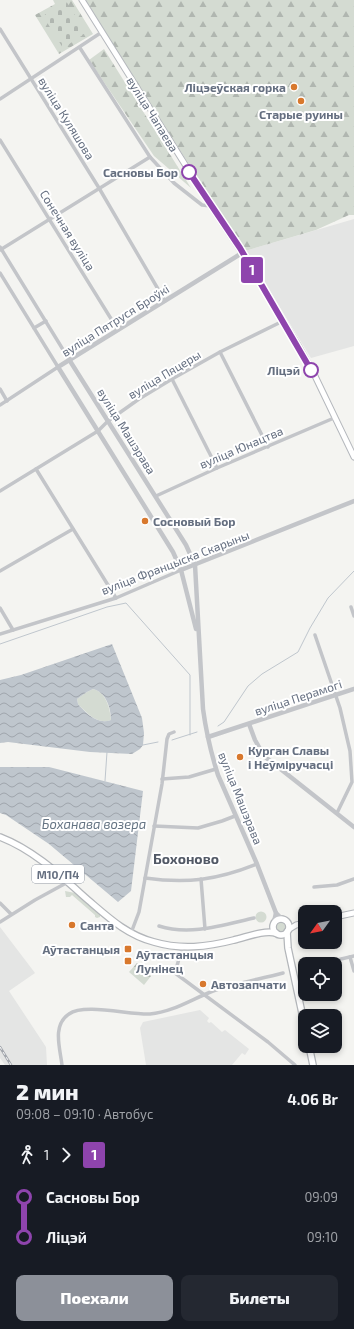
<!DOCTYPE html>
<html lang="ru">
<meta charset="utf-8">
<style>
:root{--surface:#171b24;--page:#242831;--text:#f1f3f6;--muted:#9ea1a6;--accent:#8c9099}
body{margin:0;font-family:"Exo 2",sans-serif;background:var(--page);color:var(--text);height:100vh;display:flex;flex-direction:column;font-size:15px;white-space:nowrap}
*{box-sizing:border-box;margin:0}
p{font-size:13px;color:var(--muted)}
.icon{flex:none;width:22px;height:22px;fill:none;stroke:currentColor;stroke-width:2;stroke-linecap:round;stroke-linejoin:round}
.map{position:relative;height:1065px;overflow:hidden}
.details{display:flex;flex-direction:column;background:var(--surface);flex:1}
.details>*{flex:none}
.badge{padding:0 8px;border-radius:3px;font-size:14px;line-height:26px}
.needle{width:26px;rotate:237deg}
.controls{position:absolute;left:298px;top:905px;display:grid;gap:8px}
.controls a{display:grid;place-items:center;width:44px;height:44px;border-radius:8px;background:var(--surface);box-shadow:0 2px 6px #0003;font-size:20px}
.map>.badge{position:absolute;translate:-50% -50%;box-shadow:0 0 0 2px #fff}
.legs{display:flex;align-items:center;gap:6px;height:44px;padding:0 16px;font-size:13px}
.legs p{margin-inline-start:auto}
.head{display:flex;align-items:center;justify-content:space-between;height:68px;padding:0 16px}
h1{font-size:22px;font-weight:800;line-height:30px}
.action{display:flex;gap:8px;margin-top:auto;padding:8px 16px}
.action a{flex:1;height:46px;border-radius:8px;background:var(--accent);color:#fff;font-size:16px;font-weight:800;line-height:46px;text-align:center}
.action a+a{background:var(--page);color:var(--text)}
ul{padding:0 16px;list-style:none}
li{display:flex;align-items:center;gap:14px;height:40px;font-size:15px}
li i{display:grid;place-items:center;width:6px;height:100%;margin:0 5px;background:currentColor}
li i::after{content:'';width:10px;height:10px;margin:-5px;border:3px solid;border-radius:50%;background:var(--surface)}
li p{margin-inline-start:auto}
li:first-child i{background:linear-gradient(#0000 50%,currentColor 0)}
li:last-child i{background:linear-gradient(currentColor 50%,#0000 0)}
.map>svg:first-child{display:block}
</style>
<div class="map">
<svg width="354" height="1065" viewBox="0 0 354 1065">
<defs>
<pattern id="forest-firs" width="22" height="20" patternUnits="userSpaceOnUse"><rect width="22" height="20" fill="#d4dbd2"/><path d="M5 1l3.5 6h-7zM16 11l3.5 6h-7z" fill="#b0b6b0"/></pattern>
<pattern id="cemetery-stones" width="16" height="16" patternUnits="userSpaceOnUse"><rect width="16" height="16" fill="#d4dbd2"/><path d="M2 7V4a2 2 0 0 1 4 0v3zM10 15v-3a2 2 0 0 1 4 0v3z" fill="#b0b6b0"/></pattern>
<pattern id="water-waves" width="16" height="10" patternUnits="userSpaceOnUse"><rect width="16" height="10" fill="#bfc6cd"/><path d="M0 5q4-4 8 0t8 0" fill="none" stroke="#9fa5ac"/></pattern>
</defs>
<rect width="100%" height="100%" fill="#f4f4f1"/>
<g fill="#e4e5e4">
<path d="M 354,219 L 354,346 L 311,358 L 245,251 Z"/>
<path d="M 0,927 L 35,973 L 9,991 L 46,1047 L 47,1065 L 5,1065 L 0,1058 Z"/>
<path d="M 200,1010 L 209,1018 L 207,1021 L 209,1023 L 211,1022 L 222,1032 L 225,1030 L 249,1049 L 245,1055 L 242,1053 L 232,1065 L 146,1065 L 140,1028 L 143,1022 Z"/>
</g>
<g fill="#d4dbd2">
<path d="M 93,689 C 106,692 110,708 111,720 C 97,725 87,713 78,704 L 77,699 L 87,692 Z"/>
<path d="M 65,891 L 75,893 L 100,915 L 100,917 L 97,918 L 95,917 L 95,915 L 72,895 L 70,897 L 66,897 Z"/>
<circle cx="261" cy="917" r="5.5"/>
<circle cx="281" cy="927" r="6"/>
</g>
<g fill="url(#forest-firs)">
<path d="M 53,0 L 72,0 L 93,34 L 59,54 L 35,15 L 55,4 Z"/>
<path d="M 83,0 L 354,0 L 354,215 L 349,215 L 316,230 L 245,251 Z"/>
<path d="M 104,49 L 191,188 L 154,156 L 89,60 Z"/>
<path d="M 137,963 L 151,976 L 144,985 L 129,972 Z"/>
</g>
<path fill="url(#cemetery-stones)" d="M 66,1 L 86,33 L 63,48 L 43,16 Z"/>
<g fill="url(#water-waves)" fill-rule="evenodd">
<path d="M 112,644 L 142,718 L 144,733 L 143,745 L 140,749 L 132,754 L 90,752 L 8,742 L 0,743 L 0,680 L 21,675 ZM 93,689 C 106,692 111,708 111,720 C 97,725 86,713 78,704 L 77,699 L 87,692 Z"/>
<path d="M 0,767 L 49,767 L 143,791 L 131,891 L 118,902 L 49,844 L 6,815 L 0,813 Z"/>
</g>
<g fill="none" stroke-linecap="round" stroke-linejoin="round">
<g stroke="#bfc6cd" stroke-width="1">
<path d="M 0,644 L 107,607 L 126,603 L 190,675 L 190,735"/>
<path d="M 218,726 L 224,722 L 248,686 L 262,674 L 298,652 L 310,628 L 328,598 L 354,571"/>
<path d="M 172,740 L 197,732"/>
<path d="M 143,745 L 158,742"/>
<path d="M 105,781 L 107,752"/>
</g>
<g stroke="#b5b8bd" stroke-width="7">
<g id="secondary">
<path d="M 82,0 L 211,206 L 239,248 L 298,345 L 315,376 L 354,457"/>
<path d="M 335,917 L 354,913"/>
<path d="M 288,930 L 296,925 L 305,923"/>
</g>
</g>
<g stroke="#b3b6ba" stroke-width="8">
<g id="primary">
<path d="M 0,837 C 34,850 61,876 88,900 C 109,918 127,935 154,942 C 181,950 207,947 234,940 C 247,937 263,930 276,933"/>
<circle cx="281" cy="927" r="8"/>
<path d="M 287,932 L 288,948 L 305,1027"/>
<path d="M 309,1046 L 313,1065"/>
</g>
</g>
<g stroke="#c3c5c9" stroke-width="3.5">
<path d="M 0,29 L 99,188 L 165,301"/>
<path d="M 80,48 L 150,157 L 174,183 L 202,205 L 211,206"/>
<path d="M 0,99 L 102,32"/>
<path d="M 0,140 L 118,330"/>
<path d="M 0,247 L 70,361"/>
<path d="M 0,250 L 150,157"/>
<path d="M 0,273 L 58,367 L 0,405"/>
<path d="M 34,328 L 46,321"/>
<path d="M 220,352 L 268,447"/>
<path d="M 172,379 L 217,468"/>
<path d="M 0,389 L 7,401"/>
<path d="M 36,469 L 116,598"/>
<path d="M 0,491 L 98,431 L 108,421 L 139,399 L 172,379 L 220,352 L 283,321"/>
<path d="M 156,496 L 217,468 L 334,418"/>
<path d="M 0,571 L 73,529"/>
<path d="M 351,607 L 354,616"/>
<path d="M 0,608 L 13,630"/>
<path d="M 0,634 L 116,598 L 181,570"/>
<path d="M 315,635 L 340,708 L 350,751 L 352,782 L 337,813"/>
<path d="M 162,779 L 189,777 L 216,769"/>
<path d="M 154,826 L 198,828 L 222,821 L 235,816"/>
<path d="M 145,878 C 187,884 217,880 257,864"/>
<path d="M 201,879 L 205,929"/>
<path d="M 314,887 L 337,885 L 354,879"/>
<path d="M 0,903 L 11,914"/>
<path d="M 0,922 L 35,900 L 68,882"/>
<path d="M 159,926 C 190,936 223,925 254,918"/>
<path d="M 131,933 L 139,912 L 162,784 L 167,739 L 169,734 L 174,732"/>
<path d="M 182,948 L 175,973 L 268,1042 L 295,1065"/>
<path d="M 350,957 L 354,971"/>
<path d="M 320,964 L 354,956"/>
<path d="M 62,1065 C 60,1048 52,1025 69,1014 C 84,1003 130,1015 150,1014 C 173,1012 192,999 213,991 C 235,983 261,979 283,973"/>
</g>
<g stroke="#c3c5c9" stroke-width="4.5">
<path d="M 70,361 L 186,545 L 195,565 L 203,709 C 206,731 211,753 218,775 L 257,864 L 276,913 L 282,919"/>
<path d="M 181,570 L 354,501"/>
<path d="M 196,629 L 181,570 L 173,552 L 58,367 L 242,253"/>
<path d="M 249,724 L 255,740 L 264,756 L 354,827"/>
<path d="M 208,737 L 354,689"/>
<path d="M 274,922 L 276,913"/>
</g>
<use href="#secondary" stroke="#fff" stroke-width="5"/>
<use href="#primary" stroke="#fff" stroke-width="5.5"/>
<g stroke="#a3a7ad" stroke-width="2.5">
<path id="rail" d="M 0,1047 L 11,1065"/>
</g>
<use href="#rail" stroke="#fff" stroke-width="1" stroke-dasharray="3" stroke-linecap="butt"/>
</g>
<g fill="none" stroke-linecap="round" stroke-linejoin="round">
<g stroke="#fff" stroke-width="9">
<path id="line-1" d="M 189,172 L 240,248 L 311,370"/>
</g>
<use href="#line-1" stroke="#8e44ad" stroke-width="6"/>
</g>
<g fill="#d8782d" stroke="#fff" stroke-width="1.5">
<circle cx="294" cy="87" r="4"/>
<circle cx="301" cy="101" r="4"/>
<circle cx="145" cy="521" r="4"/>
<circle cx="240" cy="757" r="4"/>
<circle cx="72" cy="925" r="4"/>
<rect x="124" y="945" width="8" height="8" rx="2"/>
<rect x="124" y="957" width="8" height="8" rx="2"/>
<circle cx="203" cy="984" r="4"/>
</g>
<g fill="#fff" stroke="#8e44ad" stroke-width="2">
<circle cx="189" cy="172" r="7"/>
<circle cx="311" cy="370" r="7"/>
</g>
<g text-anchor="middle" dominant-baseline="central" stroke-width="4" stroke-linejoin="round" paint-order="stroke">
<rect fill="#fff" stroke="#939aa6" stroke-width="1" x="32" y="865" width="52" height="18" rx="3"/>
<g font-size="11" font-weight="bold" fill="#656f80">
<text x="58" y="874">М10/П4</text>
</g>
<g font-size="12" font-weight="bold" fill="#656f80" stroke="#fff" text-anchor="start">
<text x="286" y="87" text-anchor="end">Ліцэеўская горка</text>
<text x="301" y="114" text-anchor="middle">Старые руины</text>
<text x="153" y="521">Сосновый Бор</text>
<text x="248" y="750">Курган Славы<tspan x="248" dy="14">і Неўміручасці</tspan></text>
<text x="80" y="925">Санта</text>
<text x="120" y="949" text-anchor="end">Аўтастанцыя</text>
<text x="136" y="954">Аўтастанцыя<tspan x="136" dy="14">Лунінец</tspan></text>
<text x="211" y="984">Автозапчати</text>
</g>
<g font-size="12" fill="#656f80" stroke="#fff">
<text transform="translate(153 114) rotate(58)">вуліца Чапаева</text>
<text transform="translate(67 118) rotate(58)">вуліца Куляшова</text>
<text transform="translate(68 230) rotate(58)">Сонечная вуліца</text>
<text transform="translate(115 320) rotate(-32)">вуліца Пятруся Броўкі</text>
<text transform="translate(164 374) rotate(-31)">вуліца Пяцеры</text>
<text transform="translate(127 431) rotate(58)">вуліца Машэрава</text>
<text transform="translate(241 447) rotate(-23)">вуліца Юнацтва</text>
<text transform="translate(175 562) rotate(-21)">вуліца Францыска Скарыны</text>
<text transform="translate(298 697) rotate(-18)">вуліца Перамогі</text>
<text transform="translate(241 798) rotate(68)">вуліца Машэрава</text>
</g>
<g font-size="12" font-weight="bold" fill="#656f80" stroke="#fff" text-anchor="end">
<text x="178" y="172">Сасновы Бор</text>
<text x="300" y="370">Ліцэй</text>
</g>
<g font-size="13" font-style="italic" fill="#667584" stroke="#fff">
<text x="94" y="824">Боханава возера</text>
</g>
<g font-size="14" font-weight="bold" fill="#525966" stroke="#fff">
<text x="186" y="858">Бохоново</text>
</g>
</g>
</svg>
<div class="controls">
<a><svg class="needle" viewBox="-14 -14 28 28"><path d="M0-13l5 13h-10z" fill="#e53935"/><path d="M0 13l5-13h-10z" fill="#9ea1a6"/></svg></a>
<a><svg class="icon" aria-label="locate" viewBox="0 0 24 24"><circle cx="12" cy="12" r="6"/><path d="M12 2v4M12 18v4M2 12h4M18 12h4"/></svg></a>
<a><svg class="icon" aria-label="layers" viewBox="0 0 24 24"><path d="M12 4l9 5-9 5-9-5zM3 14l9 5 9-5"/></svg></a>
</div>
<b class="badge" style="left:252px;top:270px;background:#8e44ad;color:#fff">1</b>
</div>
<section class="details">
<div class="head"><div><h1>2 мин</h1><p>09:08 – 09:10 · Автобус</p></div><b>4.06 Br</b></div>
<div class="legs"><svg class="icon" aria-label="walk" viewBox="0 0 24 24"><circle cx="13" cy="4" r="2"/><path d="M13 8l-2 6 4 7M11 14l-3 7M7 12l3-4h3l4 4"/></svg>1<svg class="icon" aria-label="forward" viewBox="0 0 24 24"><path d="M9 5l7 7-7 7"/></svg><b class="badge" style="background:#8e44ad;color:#fff">1</b></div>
<ul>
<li><i style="color:#8e44ad"></i><b>Сасновы Бор</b><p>09:09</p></li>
<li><i style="color:#8e44ad"></i><b>Ліцэй</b><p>09:10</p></li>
</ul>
<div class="action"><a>Поехали</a><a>Билеты</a></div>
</section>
